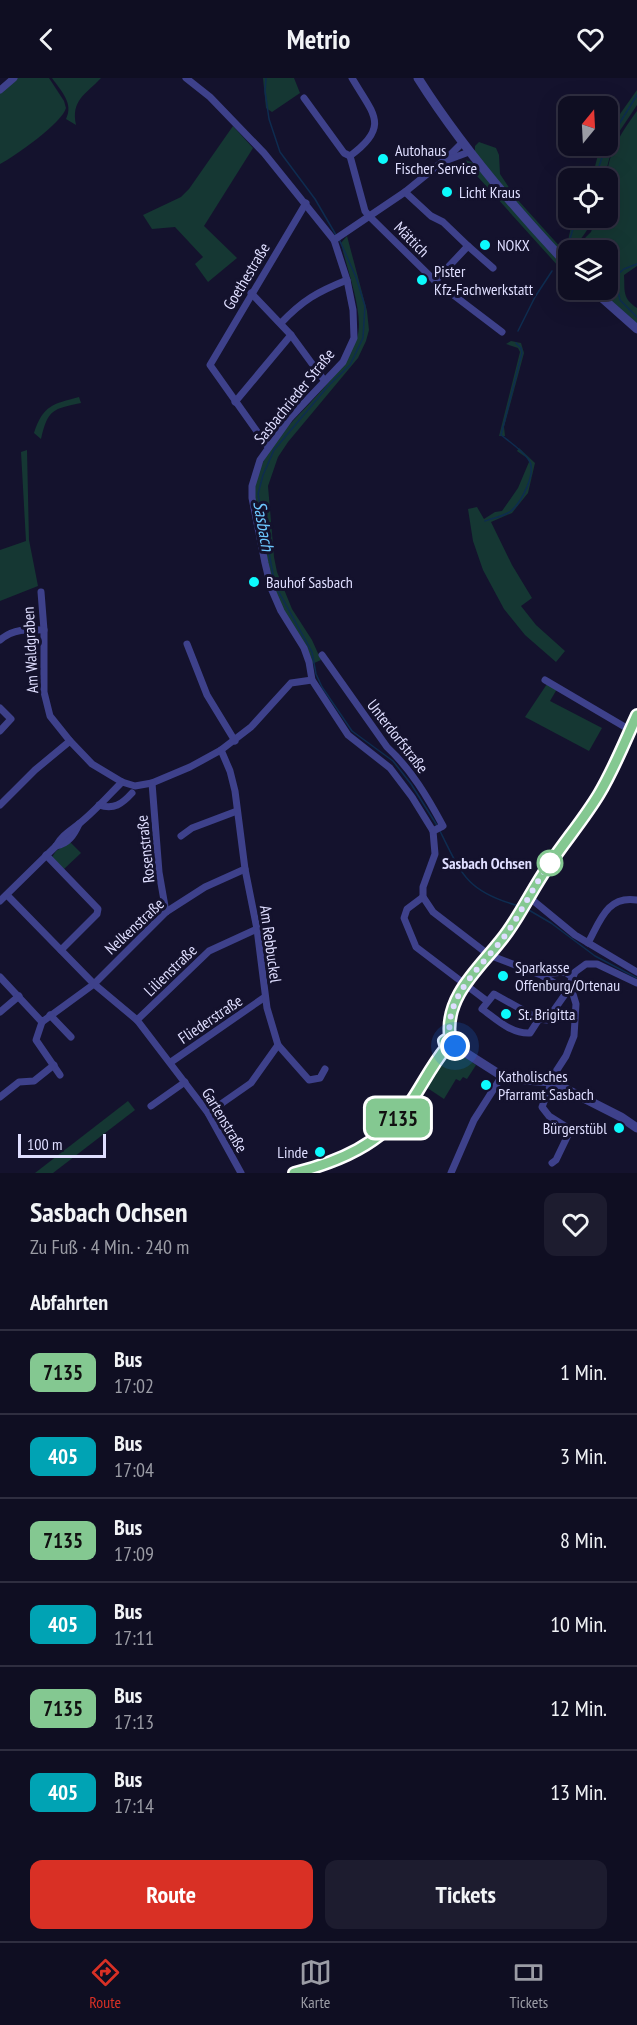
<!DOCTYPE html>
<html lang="de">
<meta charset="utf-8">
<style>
:root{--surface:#0f0e22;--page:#1d1c2f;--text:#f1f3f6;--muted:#9b9ca5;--line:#2f2e40;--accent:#d93025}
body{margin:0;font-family:"PT Sans Narrow",sans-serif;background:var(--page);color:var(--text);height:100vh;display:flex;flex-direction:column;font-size:22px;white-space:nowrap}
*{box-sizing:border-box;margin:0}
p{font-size:20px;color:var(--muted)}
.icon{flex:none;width:33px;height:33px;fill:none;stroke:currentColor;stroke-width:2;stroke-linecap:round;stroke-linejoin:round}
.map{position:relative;height:1095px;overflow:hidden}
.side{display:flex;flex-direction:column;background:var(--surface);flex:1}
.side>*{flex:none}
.badge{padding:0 12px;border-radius:9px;font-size:21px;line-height:39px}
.needle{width:39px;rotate:18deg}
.buttons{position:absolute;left:558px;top:18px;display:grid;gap:12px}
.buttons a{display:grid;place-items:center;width:60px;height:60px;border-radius:12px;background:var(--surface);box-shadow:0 6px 24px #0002,0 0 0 2px var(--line);font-size:30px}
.scale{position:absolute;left:18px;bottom:15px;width:88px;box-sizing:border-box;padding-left:6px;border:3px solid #dfdeff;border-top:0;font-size:16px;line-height:21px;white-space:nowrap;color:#dfdeff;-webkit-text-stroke:4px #14122d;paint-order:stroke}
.you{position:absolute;width:30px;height:30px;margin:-15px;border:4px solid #fff;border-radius:50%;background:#1a73e8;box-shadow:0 0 0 9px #1a73e833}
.map>.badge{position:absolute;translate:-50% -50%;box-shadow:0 0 0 3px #fff}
h2{padding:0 30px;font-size:22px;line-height:54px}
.round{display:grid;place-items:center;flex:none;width:63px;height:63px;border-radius:12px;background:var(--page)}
.headline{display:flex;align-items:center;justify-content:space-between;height:102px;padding:0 30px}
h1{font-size:28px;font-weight:800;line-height:45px}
.cta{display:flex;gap:12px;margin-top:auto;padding:12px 30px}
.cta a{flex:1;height:69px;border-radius:12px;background:var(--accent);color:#fff;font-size:24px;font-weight:800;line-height:69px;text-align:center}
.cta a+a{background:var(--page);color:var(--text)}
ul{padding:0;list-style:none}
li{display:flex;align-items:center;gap:18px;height:84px;padding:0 30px;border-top:2px solid var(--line)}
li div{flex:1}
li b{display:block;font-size:22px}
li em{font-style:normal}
li .badge{min-width:66px;font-weight:700;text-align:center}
header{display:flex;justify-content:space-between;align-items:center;height:78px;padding:0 30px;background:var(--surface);font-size:27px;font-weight:800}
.tab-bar{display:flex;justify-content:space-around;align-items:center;height:84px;border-top:2px solid var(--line);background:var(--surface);font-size:16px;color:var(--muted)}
.tab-bar a{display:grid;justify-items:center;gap:3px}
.tab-bar .current{color:var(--accent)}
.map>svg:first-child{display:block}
</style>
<header><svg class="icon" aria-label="back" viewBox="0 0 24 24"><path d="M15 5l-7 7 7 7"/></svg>Metrio<svg class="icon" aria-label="heart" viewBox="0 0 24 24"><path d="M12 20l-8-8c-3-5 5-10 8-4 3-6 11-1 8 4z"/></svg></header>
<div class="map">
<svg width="637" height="1095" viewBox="0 0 637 1095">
<rect width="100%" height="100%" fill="#14122d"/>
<g fill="#153733">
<path d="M 16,0 L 49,0 L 64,23 L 66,30 C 62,45 15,78 0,86 L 0,13 Z"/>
<path d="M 52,0 L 101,0 C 85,17 71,22 76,47 L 66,41 C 74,25 61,13 52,0 Z"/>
<path d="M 263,0 L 294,0 L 300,15 L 272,34 L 266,30 Z"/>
<path d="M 637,12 L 637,27 L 615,60 L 604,100 L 592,100 L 600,69 L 608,68 L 608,53 Z"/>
<path d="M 637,33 L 637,188 L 624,197 C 625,213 622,220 637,230 L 637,248 L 597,212 L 608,212 L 608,172 L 573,172 L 591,154 L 596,140 L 608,140 C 608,126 606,109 607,97 C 609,73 623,52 637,33 Z"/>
<path d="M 233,48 L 253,70 L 204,148 L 237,180 L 208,204 L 195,186 L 203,179 L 175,149 L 152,151 L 143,137 L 181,119 L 189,111 Z"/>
<path d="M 479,64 L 496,70 L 499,77 L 500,96 L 516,120 L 563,172 L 567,167 L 573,140 L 593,140 C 589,151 574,175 561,174 L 523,134 L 475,74 L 475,68 Z"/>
<path d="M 466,82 L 473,85 L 568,191 L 568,199 L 468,88 Z"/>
<path d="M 347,158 L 367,233 L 369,252 L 366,263 L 358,280 L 288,364 L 278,379 L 268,408 L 274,479 L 277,494 L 292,531 L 312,562 L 321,582 L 312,586 C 306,565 291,549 282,529 C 267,497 262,459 254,425 C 253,368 305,337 335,296 C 340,290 343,282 347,276 C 350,271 355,265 357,260 C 365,237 346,189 341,165 Z"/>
<path d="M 511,263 L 521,265 L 524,275 L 504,349 L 505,358 L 499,358 L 520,274 L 518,270 L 506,266 Z"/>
<path d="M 79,319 L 81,325 C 53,331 48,331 41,361 L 34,355 C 43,327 53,326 79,319 Z"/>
<path d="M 519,370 L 535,385 L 528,415 L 512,435 L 491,444 L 512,487 L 532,520 L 521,528 L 536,547 L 565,573 L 556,584 L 525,557 L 504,531 L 483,492 L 473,463 L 468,431 L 477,429 L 484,441 L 495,434 L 502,433 L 518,410 L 529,384 L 527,380 L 517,373 Z"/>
<path d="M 27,372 L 29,462 L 38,508 L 0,523 L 0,472 L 26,463 L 21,374 Z"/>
<path d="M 547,606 L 557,611 L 550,623 L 602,650 L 589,673 L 525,639 Z"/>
<path d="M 70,764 L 81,775 L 64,791 L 52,779 L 56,773 Z"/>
<path d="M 454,975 L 462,977 L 476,987 L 467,1001 L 463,999 L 460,1003 L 456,1001 L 444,1021 L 426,1009 L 444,980 Z"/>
<path d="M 128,1023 L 135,1032 L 53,1095 L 35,1095 Z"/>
</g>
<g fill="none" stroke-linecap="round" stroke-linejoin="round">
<g stroke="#0e2c50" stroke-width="1.5">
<path d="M 266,0 L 265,13 L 269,41 L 280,74 L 315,121 L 336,157"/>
<path d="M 608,64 L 637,17"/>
<path d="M 595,100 L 606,68"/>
<path d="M 339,161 L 356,199 L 365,228 L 363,260 L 350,287 L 329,307 L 274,372 L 263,397 L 258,416 L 275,507 L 312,574 L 316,596 L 322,609 L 352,653 L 393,683 L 411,706 L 438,749"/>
<path d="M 566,175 L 576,140"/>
<path d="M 637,186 L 624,191 L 618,196 L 616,205 L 620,222 L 637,239"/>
<path d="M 518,253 L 535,219 L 552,193"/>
<path d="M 485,443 C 493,440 505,438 511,433 C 522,424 537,394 529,382 C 522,372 510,364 501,357 L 522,275 L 521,270 L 516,265"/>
<path d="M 440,753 C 462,798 468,814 519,828"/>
<path d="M 527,831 L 551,845 L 595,878 L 637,900"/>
</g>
<g stroke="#3e418b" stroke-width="7">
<path d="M 186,0 L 210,19 L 264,75 L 334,162 L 347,202 L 353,232 L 354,260 L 343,284 L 290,340 L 260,382 L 252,408 L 252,420 L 265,485 L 271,510 L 281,533 L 304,570 L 309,584 L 312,602 L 348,657 L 390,690 L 412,719 L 433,753 L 435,776 L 423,809 L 423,819 L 433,834 L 489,877 L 541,897 L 573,916 L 576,926 L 574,958 L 566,978 L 555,995 L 542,1029 L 549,1038 L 568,1050 L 568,1057 L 556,1082 L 552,1085"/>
<path d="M 0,12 L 14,0"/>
<path d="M 304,20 L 344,75 L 350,78 C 391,48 373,36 352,0"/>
<path d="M 350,78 L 365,133 L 369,138 L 435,203 L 502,254"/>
<path d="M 445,82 L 462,65"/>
<path d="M 405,114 L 431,138 L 443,144 L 468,168 L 435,203"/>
<path d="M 334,162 L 405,114 L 442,84 L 469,74"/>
<path d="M 468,168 L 493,190"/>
<path d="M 251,215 L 291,257 L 324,302"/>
<path d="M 281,245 C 303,222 317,214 347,202"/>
<path d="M 235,324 L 291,257"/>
<path d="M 268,369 L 210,287 L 306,125"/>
<path d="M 41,514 L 44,552 L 44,614 L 50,638 L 70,663 L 92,686 L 122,704 L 135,708 L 152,705 L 190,689 L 221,672 L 251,649 L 291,605 L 312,602"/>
<path d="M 0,562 C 13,551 27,551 44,552"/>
<path d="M 187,566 L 207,617 L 235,663"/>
<path d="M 322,577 L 387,669 C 411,691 428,720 443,748 L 433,753"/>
<path d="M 545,602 L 630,652"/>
<path d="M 0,630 L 11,641 L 0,653"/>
<path d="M 152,705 L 159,794 L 166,834"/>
<path d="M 0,727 L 35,692 L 70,663"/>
<path d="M 99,727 C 114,732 122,726 132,715"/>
<path d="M 181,758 L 192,750 L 237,733"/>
<path d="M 56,768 C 68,766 74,757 79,746"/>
<path d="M 46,777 L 98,831 L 97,836 L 61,872"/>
<path d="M 7,817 L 94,906 L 137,942 L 208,1035 L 241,1095"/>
<path d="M 423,819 L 407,831 L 404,840 L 416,869 L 487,923"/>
<path d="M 530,820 L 575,857 L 637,894"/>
<path d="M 0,823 L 56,768 C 62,757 70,753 80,745 C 95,733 108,718 122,704"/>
<path d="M 588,865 C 600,843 607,817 637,822"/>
<path d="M 541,896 L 565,894 L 572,899"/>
<path d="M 0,899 L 42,944 L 94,906 L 166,834 L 205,809 L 245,791"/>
<path d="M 0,934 L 19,918"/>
<path d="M 50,937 L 71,959"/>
<path d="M 539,941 L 494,916 L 482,931 C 496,941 511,956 530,955 L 539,941 L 547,942 L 566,915 L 575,894 L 586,886 L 597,886 L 637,905"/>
<path d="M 137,942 L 209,873 L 257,851"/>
<path d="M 42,944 L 36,962 L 60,997"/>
<path d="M 278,967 L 309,1002 L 320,1000 L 325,991"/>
<path d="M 171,984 L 265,919"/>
<path d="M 0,1019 L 19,1004 L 34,1003 L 54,987"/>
<path d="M 151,1028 L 185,1004"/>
<path d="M 208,1035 L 251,1005 L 278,967 L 267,930 L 257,851 L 245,791 L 235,713 L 230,693 L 221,672"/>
<path d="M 451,1095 L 474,1042 L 502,998"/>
</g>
<g stroke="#3e418b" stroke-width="9">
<path d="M 418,0 C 461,68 513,129 568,187"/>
<path d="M 593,212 L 637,251"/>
<path d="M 450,959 C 444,915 487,885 508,853 C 523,832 534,808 549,787 C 565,763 584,741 599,716 C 614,691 625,663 637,637"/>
<path d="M 455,968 L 502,998 L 511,1001 L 552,1004 L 621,1039 L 637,1050"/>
<path d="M 295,1095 C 339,1084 380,1066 408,1028 C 421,1010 431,988 445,970"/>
</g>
</g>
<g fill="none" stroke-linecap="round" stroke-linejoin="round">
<g stroke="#fff" stroke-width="14">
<path id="line" d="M 294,1095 C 339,1084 380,1066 408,1028 C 421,1010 431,988 446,970 L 444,963 L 450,959 C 444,915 486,885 508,853 C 523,832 534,808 549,787 C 565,763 584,741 599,716 C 614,691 625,663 637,637"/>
</g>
<use href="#line" stroke="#84c891" stroke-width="9"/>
<path stroke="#dfdeff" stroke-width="6" stroke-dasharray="0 10.8" d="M 455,968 L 455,962 L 450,959 C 444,915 487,885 509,852 C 523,831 535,806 550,785"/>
</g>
<g fill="#0cfafd" stroke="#14122d" stroke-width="2">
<circle cx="383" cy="81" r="6"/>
<circle cx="447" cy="114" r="6"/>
<circle cx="485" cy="167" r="6"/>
<circle cx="422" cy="202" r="6"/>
<circle cx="254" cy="504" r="6"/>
<circle cx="503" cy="898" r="6"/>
<circle cx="506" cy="936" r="6"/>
<circle cx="486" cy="1007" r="6"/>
<circle cx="619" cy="1050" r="6"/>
<circle cx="320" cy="1074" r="6"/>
</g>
<circle fill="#fff" stroke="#84c891" stroke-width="3" cx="550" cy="785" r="12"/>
<g text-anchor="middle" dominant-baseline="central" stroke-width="6" stroke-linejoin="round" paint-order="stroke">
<g font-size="16" fill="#dfdeff" stroke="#14122d" text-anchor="start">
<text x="395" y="72">Autohaus<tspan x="395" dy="18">Fischer Service</tspan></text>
<text x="459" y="114">Licht Kraus</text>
<text x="497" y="167">NOKX</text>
<text x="434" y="193">Pister<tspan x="434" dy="18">Kfz-Fachwerkstatt</tspan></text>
<text x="266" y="504">Bauhof Sasbach</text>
<text x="515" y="889">Sparkasse<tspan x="515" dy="18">Offenburg/Ortenau</tspan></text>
<text x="518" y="936">St. Brigitta</text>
<text x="498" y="998">Katholisches<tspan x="498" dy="18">Pfarramt Sasbach</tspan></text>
<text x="607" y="1050" text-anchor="end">Bürgerstübl</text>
<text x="308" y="1074" text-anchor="end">Linde</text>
</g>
<g font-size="16" fill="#dfdeff" stroke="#14122d">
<text transform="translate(412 161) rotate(45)">Mättich</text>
<text transform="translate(246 198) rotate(-59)">Goethestraße</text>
<text transform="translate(294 318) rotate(-51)">Sasbachrieder Straße</text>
<text transform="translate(30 572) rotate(-93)">Am Waldgraben</text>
<text transform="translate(398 658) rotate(52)">Unterdorfstraße</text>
<text transform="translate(145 771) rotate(-96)">Rosenstraße</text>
<text transform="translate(134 848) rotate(-43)">Nelkenstraße</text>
<text transform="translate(271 866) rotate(82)">Am Rebbuckel</text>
<text transform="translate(170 892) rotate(-44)">Lilienstraße</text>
<text transform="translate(210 941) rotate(-34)">Fliederstraße</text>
<text transform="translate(225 1042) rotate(59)">Gartenstraße</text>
</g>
<g font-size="16" font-weight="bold" fill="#dfdeff" stroke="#14122d" text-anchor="end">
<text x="532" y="785">Sasbach Ochsen</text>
</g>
<g font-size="18" font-style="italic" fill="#6dc7fe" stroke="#14122d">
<text transform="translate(264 448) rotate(80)">Sasbach</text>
</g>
</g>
</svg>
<div class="buttons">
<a><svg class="needle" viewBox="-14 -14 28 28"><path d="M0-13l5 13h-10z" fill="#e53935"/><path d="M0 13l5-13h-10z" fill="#9b9ca5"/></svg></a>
<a><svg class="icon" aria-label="locate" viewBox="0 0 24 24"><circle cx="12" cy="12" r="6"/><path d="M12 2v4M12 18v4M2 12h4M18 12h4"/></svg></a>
<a><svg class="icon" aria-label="layers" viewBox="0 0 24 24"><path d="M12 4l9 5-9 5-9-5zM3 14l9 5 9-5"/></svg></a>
</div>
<div class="scale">100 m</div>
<div class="you" style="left:455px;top:968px"></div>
<b class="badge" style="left:398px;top:1040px;background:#84c891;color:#111">7135</b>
</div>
<section class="side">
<div class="headline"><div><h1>Sasbach Ochsen</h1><p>Zu Fuß · 4 Min. · 240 m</p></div><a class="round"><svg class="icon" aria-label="heart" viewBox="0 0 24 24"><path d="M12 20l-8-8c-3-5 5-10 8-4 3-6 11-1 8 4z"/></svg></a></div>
<h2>Abfahrten</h2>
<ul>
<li><span class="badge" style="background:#84c891;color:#111">7135</span><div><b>Bus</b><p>17:02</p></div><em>1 Min.</em></li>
<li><span class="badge" style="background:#00a3b4;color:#fff">405</span><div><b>Bus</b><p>17:04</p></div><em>3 Min.</em></li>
<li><span class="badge" style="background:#84c891;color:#111">7135</span><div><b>Bus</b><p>17:09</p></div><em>8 Min.</em></li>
<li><span class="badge" style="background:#00a3b4;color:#fff">405</span><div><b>Bus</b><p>17:11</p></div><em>10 Min.</em></li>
<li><span class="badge" style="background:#84c891;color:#111">7135</span><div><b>Bus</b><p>17:13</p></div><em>12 Min.</em></li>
<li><span class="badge" style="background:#00a3b4;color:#fff">405</span><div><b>Bus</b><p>17:14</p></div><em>13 Min.</em></li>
</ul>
<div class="cta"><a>Route</a><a>Tickets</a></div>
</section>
<nav class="tab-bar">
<a class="current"><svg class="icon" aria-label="directions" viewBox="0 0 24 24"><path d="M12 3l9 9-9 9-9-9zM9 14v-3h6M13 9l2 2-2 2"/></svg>Route</a>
<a><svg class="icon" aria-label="map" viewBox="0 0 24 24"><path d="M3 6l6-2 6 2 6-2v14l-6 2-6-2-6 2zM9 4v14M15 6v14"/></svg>Karte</a>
<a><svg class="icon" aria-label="tickets" viewBox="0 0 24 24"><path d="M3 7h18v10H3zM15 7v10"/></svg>Tickets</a>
</nav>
